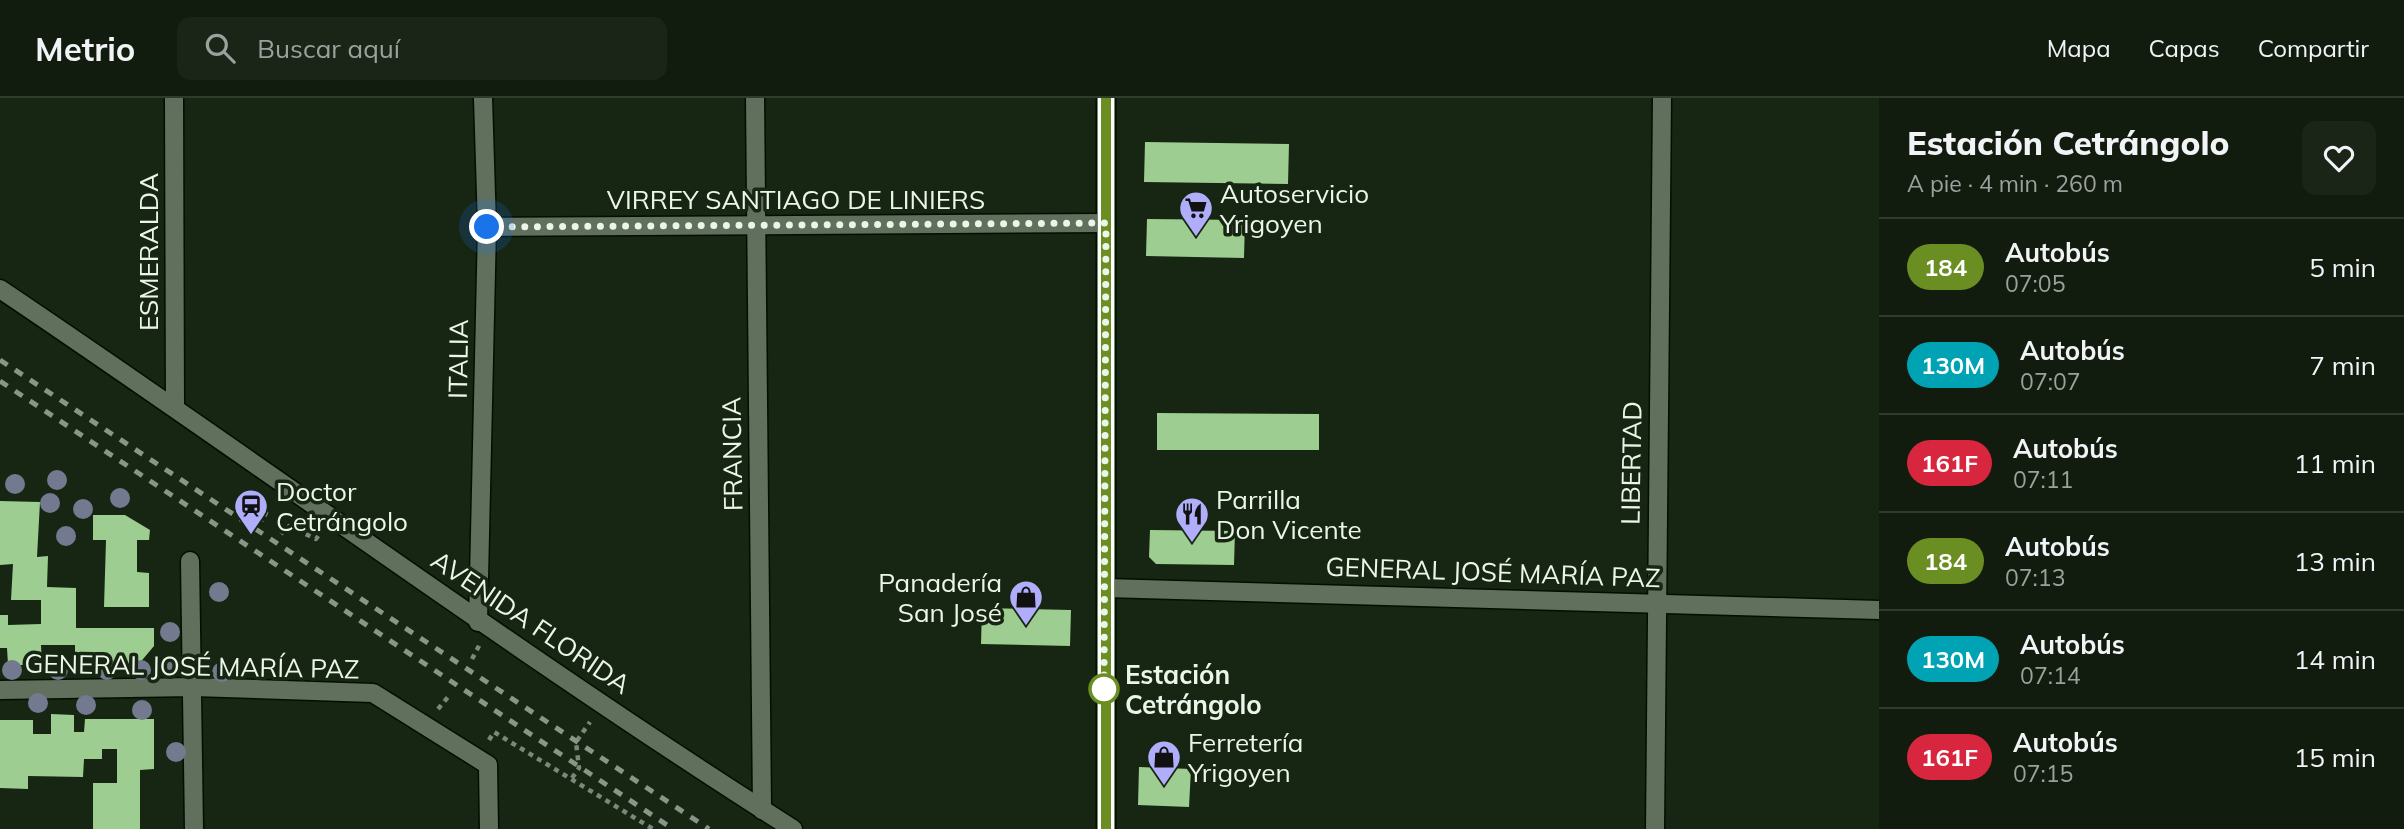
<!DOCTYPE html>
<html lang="es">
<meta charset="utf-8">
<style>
:root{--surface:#111c0e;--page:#1a2517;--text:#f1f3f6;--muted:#9ca19e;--line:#303a2e}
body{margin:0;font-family:Mulish,sans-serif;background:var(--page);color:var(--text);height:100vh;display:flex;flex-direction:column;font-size:26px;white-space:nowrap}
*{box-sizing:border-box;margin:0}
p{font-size:23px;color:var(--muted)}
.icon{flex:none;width:38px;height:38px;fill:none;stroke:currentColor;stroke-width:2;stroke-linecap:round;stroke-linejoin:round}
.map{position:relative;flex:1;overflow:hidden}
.sheet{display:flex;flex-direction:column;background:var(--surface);width:525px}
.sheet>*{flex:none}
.badge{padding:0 14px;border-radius:23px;font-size:24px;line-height:46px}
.you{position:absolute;width:35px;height:35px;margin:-18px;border:5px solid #fff;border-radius:50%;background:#1a73e8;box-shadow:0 0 0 10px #1a73e833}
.map>.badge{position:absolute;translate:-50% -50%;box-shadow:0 0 0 4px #fff}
.round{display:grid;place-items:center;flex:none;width:74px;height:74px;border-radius:14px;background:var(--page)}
.head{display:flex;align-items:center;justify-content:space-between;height:119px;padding:0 28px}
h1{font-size:33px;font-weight:800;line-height:52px}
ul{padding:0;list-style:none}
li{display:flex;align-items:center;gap:21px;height:98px;padding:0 28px;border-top:2px solid var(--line)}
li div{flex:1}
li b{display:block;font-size:26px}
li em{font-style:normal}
li .badge{min-width:77px;font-weight:700;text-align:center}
header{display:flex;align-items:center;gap:42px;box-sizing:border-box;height:98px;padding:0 35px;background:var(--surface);border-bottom:2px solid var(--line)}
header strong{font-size:33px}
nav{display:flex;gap:38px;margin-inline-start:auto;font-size:24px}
.search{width:490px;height:63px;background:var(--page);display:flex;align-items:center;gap:18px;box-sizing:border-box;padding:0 24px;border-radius:14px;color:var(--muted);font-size:26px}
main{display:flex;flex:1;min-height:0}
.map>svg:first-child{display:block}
</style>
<header>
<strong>Metrio</strong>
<div class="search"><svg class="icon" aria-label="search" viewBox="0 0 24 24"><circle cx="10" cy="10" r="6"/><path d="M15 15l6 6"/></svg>Buscar aquí</div>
<nav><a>Mapa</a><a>Capas</a><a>Compartir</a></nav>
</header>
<main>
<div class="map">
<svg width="1879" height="731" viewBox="0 0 1879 731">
<rect width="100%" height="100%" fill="#172513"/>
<g fill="#9ecd91">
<path d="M 1145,44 L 1289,46 L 1288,86 L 1144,84 Z"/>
<path d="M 1147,121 L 1245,122 L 1244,160 L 1146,158 Z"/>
<path d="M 1157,315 L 1319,316 L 1319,352 L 1157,352 Z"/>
<path d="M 0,403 L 40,404 L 37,459 L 48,458 L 47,489 L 76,490 L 76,530 L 154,530 L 154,548 L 138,567 L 75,566 L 75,547 L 41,547 L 42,567 L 8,567 L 7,550 L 0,550 L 0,517 L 8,517 L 8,527 L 41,526 L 41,502 L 11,502 L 13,466 L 0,467 Z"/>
<path d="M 93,417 L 125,417 L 150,432 L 149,442 L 137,442 L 137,474 L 149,475 L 149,509 L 104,509 L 106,442 L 93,442 Z"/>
<path d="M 1150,432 L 1235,433 L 1234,467 L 1156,466 L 1149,459 Z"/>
<path d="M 982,510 L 1071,512 L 1070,548 L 981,546 Z"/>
<path d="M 51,616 L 74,617 L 74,634 L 84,634 L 85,621 L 154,621 L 154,671 L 140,672 L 140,731 L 93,731 L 93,685 L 117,685 L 117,651 L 102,651 L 102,661 L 84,661 L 83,679 L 28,678 L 28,691 L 0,690 L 0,622 L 33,622 L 33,636 L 51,636 Z"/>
<path d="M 1139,669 L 1191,671 L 1189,709 L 1138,707 Z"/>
</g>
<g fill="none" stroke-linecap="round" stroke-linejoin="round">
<g stroke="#030e01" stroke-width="21">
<g id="street">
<path d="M 174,0 L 175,308"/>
<path d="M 755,0 L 762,712"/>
<path d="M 487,129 L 1106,125"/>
<path d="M 0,191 C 265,369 523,560 793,731"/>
<path d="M 190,463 L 194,731"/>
<path d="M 1106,490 L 1879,512"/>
<path d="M 478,524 L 487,129 L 483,0"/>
<path d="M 0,592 L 194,589 L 373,595 L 488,667 L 489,731"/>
<path d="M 1655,731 L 1662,0"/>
</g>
</g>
<g stroke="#030e01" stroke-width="21">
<path id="secondary" d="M 1106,731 L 1106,0"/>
</g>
<g stroke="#7b8778" stroke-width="4.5" stroke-dasharray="5 5" stroke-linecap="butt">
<path d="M 260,396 L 251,408 L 266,415 L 262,423"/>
<path d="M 281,436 L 289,428 L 316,441 L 319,437"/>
<path d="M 472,561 L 480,546"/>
<path d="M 438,611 L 448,599"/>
<path d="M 489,642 L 494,634 L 653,731"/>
<path d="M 572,680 L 579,670 L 576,644 L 590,624"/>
</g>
<use href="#street" stroke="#60705c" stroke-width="18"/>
<use href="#secondary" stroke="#728c6b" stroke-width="18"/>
<g stroke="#899586" stroke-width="5" stroke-dasharray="9 9" stroke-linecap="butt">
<path d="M 0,262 L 709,731"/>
<path d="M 0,283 L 673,731"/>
</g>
</g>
<g fill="#73798e">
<circle cx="57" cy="382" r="10"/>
<circle cx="15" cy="386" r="10"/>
<circle cx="120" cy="400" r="10"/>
<circle cx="50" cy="405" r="10"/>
<circle cx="83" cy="411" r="10"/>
<circle cx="66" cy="438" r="10"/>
<circle cx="219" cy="494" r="10"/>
<circle cx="170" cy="534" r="10"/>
<circle cx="172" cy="567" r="10"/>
<circle cx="12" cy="572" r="10"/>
<circle cx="58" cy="572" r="10"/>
<circle cx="107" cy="572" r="10"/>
<circle cx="141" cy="572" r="10"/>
<circle cx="222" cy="574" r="10"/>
<circle cx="38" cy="605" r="10"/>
<circle cx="86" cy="607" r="10"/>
<circle cx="142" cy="612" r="10"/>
<circle cx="176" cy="654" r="10"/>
</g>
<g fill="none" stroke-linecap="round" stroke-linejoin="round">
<g stroke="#fff" stroke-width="16">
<path id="line" d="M 1106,731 L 1106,0"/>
</g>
<use href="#line" stroke="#6b8e23" stroke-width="10"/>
<path stroke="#ebf5e9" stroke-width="7" stroke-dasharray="0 12.6" d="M 487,129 L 1106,125 L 1104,591"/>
</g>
<defs>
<g id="supermarket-pin" transform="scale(1.75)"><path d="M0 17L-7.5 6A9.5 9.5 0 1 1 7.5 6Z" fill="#b0aefa" stroke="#172513"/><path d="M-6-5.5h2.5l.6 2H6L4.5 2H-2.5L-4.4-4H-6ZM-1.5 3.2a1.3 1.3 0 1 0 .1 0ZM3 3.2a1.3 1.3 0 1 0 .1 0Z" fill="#111"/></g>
<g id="station-pin" transform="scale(1.75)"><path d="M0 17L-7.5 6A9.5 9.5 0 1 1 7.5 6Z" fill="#b0aefa" stroke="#172513"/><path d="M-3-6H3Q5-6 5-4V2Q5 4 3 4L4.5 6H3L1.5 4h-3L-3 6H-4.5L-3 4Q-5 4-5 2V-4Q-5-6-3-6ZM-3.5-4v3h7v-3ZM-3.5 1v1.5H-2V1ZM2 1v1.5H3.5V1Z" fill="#111"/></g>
<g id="restaurant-pin" transform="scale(1.75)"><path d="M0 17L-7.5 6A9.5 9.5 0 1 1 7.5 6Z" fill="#b0aefa" stroke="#172513"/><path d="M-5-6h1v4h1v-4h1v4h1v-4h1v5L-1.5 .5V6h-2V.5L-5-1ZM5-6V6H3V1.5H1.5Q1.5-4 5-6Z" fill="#111"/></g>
<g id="shop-pin" transform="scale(1.75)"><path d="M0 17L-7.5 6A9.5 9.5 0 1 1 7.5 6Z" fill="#b0aefa" stroke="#172513"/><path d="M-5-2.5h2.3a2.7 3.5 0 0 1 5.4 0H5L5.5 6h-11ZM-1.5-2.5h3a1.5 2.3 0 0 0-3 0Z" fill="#111"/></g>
</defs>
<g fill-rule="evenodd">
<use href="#supermarket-pin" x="1196" y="110"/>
<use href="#station-pin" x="251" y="408"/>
<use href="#restaurant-pin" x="1192" y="416"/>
<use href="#shop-pin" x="1026" y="499"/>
<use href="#shop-pin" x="1164" y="659"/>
</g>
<circle fill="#fff" stroke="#6b8e23" stroke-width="3.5" cx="1104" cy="591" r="14"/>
<g text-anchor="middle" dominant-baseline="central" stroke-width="7" stroke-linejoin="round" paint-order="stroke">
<g font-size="26" fill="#ebf5e9" stroke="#172513" text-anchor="start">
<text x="1220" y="95">Autoservicio<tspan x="1220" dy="30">Yrigoyen</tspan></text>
<text x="276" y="393">Doctor<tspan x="276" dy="30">Cetrángolo</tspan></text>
<text x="1216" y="401">Parrilla<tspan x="1216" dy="30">Don Vicente</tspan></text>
<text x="1002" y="484" text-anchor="end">Panadería<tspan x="1002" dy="30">San José</tspan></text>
<text x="1188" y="644">Ferretería<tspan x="1188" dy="30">Yrigoyen</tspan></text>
</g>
<g font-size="26" fill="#ebf5e9" stroke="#172513">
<text x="796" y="101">VIRREY SANTIAGO DE LINIERS</text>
<text transform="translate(148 154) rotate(-90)">ESMERALDA</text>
<text transform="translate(458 261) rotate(-89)">ITALIA</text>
<text transform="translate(732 356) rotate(-91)">FRANCIA</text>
<text transform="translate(1631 365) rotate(-89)">LIBERTAD</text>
<text transform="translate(1493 474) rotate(2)">GENERAL JOSÉ MARÍA PAZ</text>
<text transform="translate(531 524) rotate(34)">AVENIDA FLORIDA</text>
<text transform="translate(192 568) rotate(1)">GENERAL JOSÉ MARÍA PAZ</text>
</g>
<g font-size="26" font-weight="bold" fill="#ebf5e9" stroke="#172513" text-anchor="start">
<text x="1125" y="576">Estación<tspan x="1125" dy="30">Cetrángolo</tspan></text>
</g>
</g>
</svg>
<div class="you" style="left:487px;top:129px"></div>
</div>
<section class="sheet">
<div class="head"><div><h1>Estación Cetrángolo</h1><p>A pie · 4 min · 260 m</p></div><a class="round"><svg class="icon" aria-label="heart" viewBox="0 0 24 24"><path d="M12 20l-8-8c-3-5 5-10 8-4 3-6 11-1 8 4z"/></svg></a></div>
<ul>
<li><span class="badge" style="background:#6b8e23;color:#fff">184</span><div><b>Autobús</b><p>07:05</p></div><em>5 min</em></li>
<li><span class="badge" style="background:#00a3b4;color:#fff">130M</span><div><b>Autobús</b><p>07:07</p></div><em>7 min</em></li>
<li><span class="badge" style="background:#d7263d;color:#fff">161F</span><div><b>Autobús</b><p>07:11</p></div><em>11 min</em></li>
<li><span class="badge" style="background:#6b8e23;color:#fff">184</span><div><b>Autobús</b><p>07:13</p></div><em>13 min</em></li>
<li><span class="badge" style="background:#00a3b4;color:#fff">130M</span><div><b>Autobús</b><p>07:14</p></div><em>14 min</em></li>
<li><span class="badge" style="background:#d7263d;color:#fff">161F</span><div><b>Autobús</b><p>07:15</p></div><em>15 min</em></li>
</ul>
</section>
</main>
